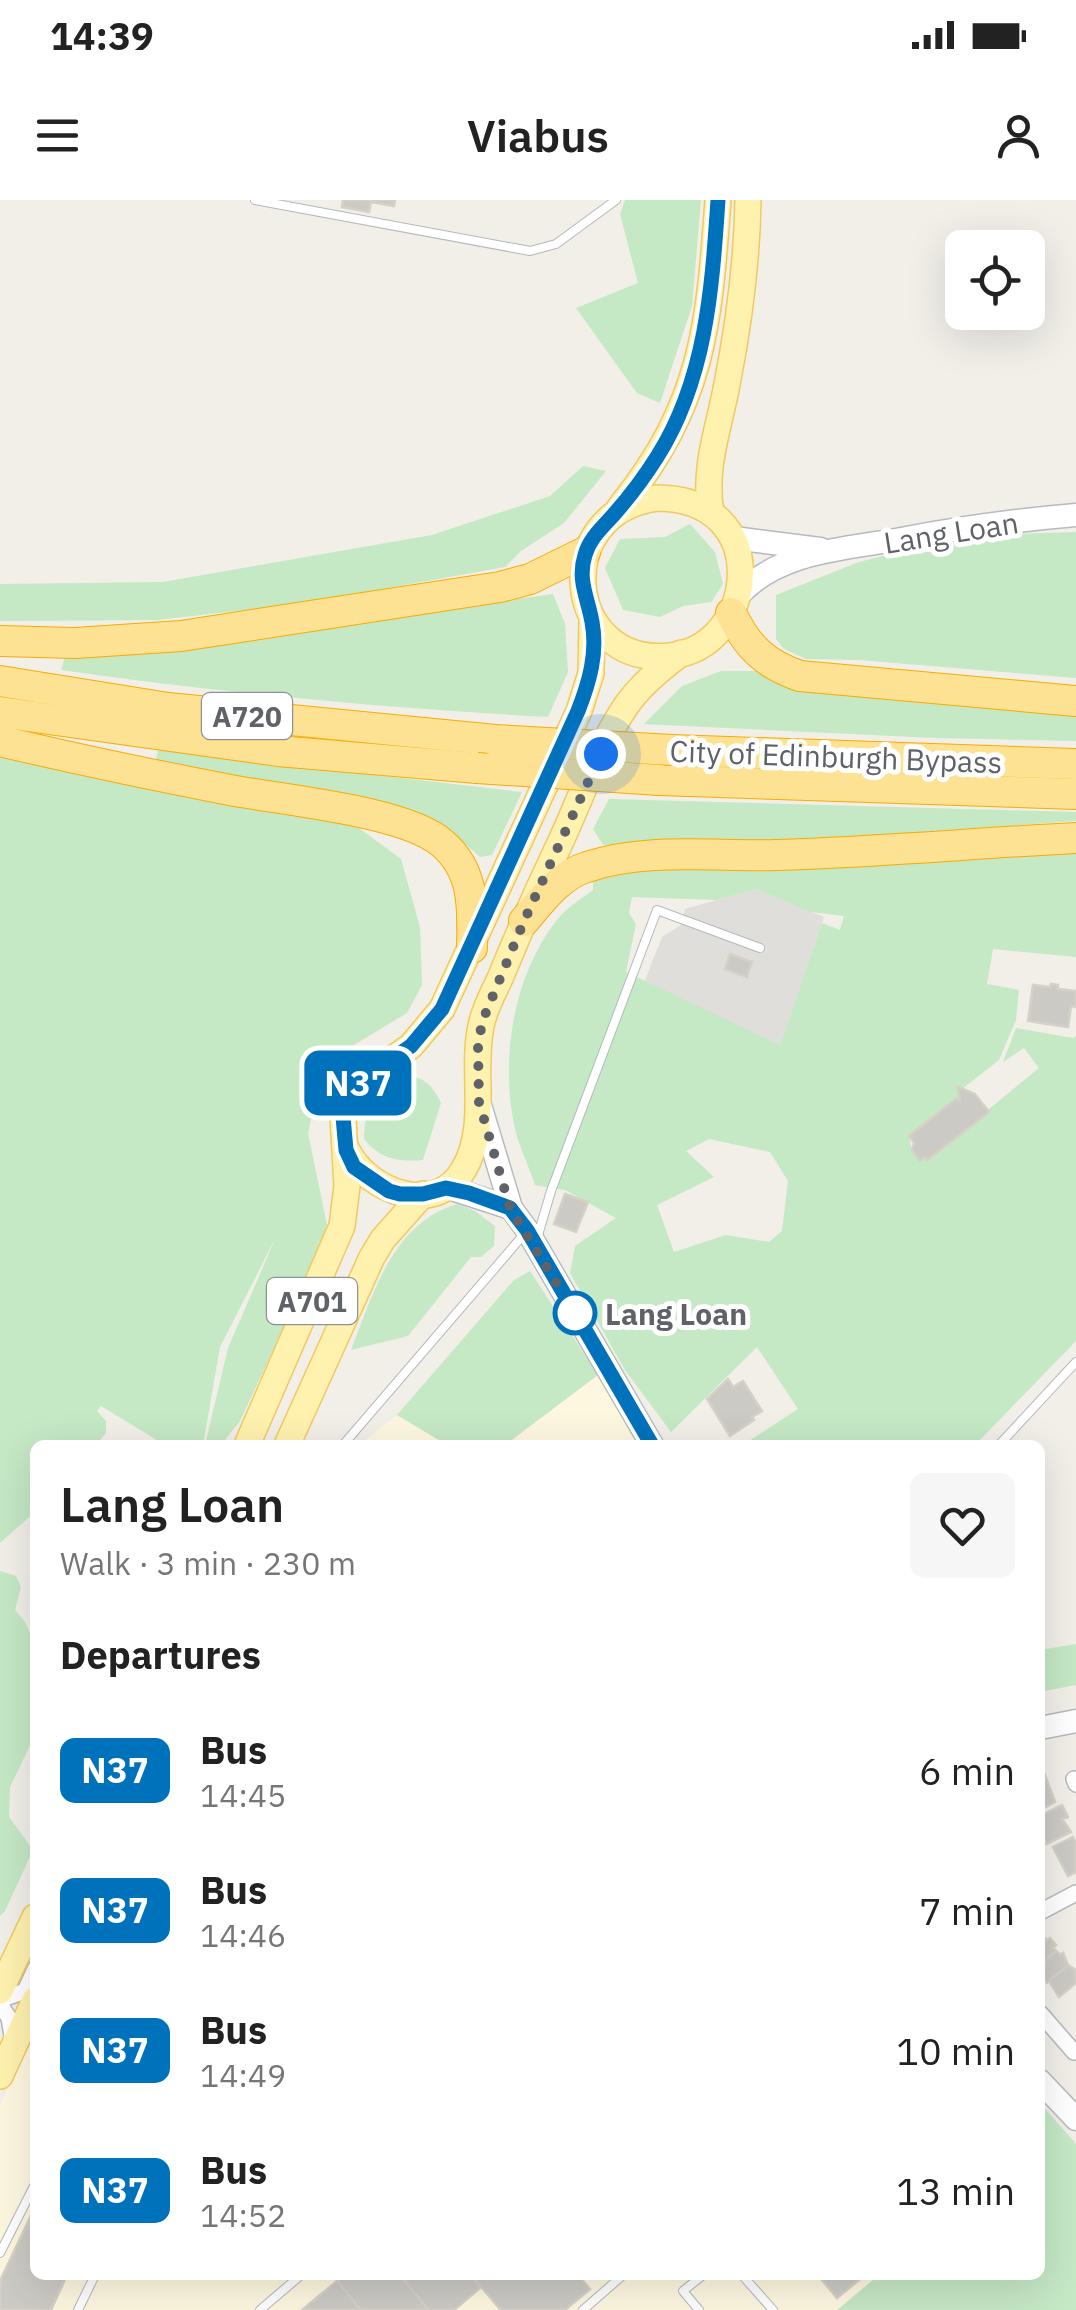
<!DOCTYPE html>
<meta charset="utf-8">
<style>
:root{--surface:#fff;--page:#f6f6f6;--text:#222;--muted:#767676}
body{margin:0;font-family:"IBM Plex Sans",sans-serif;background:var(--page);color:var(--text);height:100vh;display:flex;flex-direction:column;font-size:38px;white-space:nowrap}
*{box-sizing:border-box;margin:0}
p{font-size:32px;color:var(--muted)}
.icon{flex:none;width:55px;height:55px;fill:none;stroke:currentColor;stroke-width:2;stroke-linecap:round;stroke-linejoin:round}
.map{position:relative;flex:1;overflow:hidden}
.panel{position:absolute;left:30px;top:1240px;width:1015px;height:840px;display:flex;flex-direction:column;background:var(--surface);border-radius:15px;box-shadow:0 10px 40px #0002}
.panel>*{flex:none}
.badge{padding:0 20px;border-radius:15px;font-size:35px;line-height:65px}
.fabs{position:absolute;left:945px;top:30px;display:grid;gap:20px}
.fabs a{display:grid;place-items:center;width:100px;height:100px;border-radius:15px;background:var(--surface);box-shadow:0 10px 40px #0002;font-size:50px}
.you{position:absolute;width:50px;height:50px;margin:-25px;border:8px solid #fff;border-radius:50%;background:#1a73e8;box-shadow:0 0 0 15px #1a73e833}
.map>.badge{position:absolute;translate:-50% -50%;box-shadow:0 0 0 5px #fff}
h2{padding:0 30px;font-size:38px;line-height:90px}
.round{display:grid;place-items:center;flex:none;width:105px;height:105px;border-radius:15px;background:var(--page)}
.head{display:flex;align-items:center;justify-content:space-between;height:170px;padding:0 30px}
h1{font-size:48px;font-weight:600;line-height:75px}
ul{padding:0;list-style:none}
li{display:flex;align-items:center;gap:30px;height:140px;padding:0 30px}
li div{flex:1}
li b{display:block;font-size:38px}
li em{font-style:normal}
li .badge{min-width:110px;font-weight:700;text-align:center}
.status{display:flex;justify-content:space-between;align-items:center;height:70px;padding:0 50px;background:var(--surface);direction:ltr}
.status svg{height:28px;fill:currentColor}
header{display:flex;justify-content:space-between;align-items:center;height:130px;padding:0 30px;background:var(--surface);font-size:45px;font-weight:600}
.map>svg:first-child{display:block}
</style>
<div class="status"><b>14:39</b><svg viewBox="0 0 49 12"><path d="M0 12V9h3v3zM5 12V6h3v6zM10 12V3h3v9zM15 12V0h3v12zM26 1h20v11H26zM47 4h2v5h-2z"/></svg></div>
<header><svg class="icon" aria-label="menu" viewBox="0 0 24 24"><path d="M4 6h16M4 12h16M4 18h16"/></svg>Viabus<svg class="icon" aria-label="person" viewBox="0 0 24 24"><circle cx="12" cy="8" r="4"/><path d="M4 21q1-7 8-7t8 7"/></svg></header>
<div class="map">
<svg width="1076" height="2110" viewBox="0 0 1076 2110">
<rect width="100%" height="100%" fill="#f1efe8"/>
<g fill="#fef7e0">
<path d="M 598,1175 L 642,1245 L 505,1245 Z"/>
<path d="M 397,1215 L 447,1245 L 359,1245 Z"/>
<path d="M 35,1828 L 35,2075 L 900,2075 L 860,2110 L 0,2110 L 0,1906 Z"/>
</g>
<path fill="#e0deda" d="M 756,689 L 824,717 L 780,845 L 644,783 L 662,737 L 681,725 L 685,709 Z"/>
<g fill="#c5e8c5" fill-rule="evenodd">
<path d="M 625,0 L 701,0 L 692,106 L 660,203 L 637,193 L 576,108 L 638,83 L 620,14 Z"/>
<path d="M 583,266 L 606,271 L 564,323 L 521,351 L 505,367 L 305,403 L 158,420 L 0,421 L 0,384 L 163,382 L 432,335 L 550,296 Z"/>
<path d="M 690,324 L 715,352 L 723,384 L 711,402 L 683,406 L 660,417 L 623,410 L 605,368 L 620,339 L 665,337 Z"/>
<path d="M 1076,332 L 1076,478 L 860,460 L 806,459 L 784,449 L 776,439 L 776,395 L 859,362 L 962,336 Z"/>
<path d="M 553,394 L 565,424 L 568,472 L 548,517 C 385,508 223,493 61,470 L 67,450 L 163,449 Z"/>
<path d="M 721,471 L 767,471 L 1076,508 L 1076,541 L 934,538 L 644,524 L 682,486 Z"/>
<path d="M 158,550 L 522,592 L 492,655 L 480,657 L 443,625 L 413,612 L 155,564 Z"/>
<path d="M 0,551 L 359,628 L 401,659 L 420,727 L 422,785 L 407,813 L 339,854 L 318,890 L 308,933 L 327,1025 L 321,1047 L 240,1221 L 221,1245 L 205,1245 L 228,1148 L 276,1037 L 220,1147 L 203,1245 L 165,1245 L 101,1206 L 97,1211 L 106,1221 L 106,1233 L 96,1245 L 35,1245 L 35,1312 L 0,1343 Z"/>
<path d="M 609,599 L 1076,612 L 1076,621 L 838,638 L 603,645 L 593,629 Z"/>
<path d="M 1076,648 L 1076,757 L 993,749 L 987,784 L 1019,790 L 1016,820 L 999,860 L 962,889 L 958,888 L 960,901 L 956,900 L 909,936 L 912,951 L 920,960 L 925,957 L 928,959 L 1039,868 L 1024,848 L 1003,862 L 1016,828 L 1073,838 L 1076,836 L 1076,1141 L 975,1245 L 743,1245 L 798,1209 L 757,1147 L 671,1232 L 625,1170 L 570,1073 L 575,1046 L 616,1018 L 565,990 L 535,985 C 528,963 516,941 513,919 C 501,852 515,773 557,720 C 566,708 581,699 593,690 L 593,678 L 645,667 ZM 756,689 L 811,712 L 844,716 L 840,730 L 822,723 L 780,845 L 626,772 L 636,724 L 629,713 L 632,697 L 717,700 ZM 709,939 L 770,952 L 788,981 L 782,1031 L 769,1042 L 726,1035 L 674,1052 L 657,1005 L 714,977 L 686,951 Z"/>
<path d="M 398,874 C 422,876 431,882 441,903 L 423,960 C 397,962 381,959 364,939 C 365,906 370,892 398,874 Z"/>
<path d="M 457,1004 L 475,1011 L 495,1026 L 494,1046 L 481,1057 L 471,1057 L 408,1136 L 351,1150 C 373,1094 393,1023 457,1004 Z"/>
<path d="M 530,1071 L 598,1175 L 505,1245 L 447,1245 L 397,1215 L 514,1080 Z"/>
<path d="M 0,1371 L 16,1376 L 21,1387 L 15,1410 L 25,1422 L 35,1445 L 35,1535 L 10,1587 L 9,1617 L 33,1650 L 5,1711 L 0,1716 Z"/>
<path d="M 1076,1444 L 1076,1485 L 1040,1492 L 1040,1450 Z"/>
<path d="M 1040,1903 L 1076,1944 L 1076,2110 L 837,2110 L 879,2075 L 1040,2075 Z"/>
</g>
<g fill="#cccac5" stroke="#d6d1c6" stroke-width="2.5">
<path d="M 343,0 L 395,0 L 394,6 L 371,2 L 369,12 L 342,7 Z"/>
<path d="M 730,754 L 752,762 L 747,777 L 725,769 Z"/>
<path d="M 1051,784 L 1058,785 L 1058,789 L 1076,791 L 1076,807 L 1071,806 L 1068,827 L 1028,821 L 1033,785 L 1050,787 Z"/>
<path d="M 958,887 L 975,894 L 989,912 L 927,960 L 925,957 L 920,961 L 912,950 L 914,943 L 909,936 L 956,899 L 960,901 Z"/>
<path d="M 565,994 L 588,1002 L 576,1032 L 554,1024 Z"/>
<path d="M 728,1179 L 733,1187 L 743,1181 L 762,1211 L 752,1217 L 754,1220 L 730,1236 L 707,1199 Z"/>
<path d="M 1045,1575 L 1055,1602 L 1040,1610 L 1040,1578 Z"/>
<path d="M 1062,1605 L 1068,1617 L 1062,1619 L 1071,1632 L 1046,1644 L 1040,1632 L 1040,1616 Z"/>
<path d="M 1073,1637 L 1076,1643 L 1076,1672 L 1068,1676 L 1053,1647 Z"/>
<path d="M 1044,1737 L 1047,1740 L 1050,1738 L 1056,1745 L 1053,1748 L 1056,1751 L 1040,1765 L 1040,1740 Z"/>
<path d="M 1056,1751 L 1060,1755 L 1063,1753 L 1068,1765 L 1047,1783 L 1041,1775 L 1040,1765 Z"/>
<path d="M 1068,1765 L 1076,1770 L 1076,1783 L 1059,1797 L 1049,1781 Z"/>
<path d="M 35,2007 L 35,2075 L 67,2075 L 51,2110 L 0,2110 L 0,2081 Z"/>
<path d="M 344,2075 L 400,2075 L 429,2110 L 361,2110 L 337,2081 Z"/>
<path d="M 400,2075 L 471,2075 L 481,2087 L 454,2110 L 429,2110 Z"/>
<path d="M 471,2075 L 578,2075 L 590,2089 L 565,2110 L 501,2110 Z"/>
<path d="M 818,2075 L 865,2075 L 837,2098 Z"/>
<path d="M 337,2081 L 361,2110 L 302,2110 Z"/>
</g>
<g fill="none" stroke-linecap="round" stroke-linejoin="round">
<g stroke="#b5b8bc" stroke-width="10">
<g id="lane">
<path d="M 255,0 L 530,51 L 556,44 L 616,0"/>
<path d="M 538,1035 L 551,991 L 657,710 L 760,748"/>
<path d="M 343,1245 L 526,1032"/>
<path d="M 999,1245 L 1076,1162"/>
<path d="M 0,2053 L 35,1984"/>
<path d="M 742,2075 L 773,2110"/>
<path d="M 78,2110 L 95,2075"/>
<path d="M 260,2110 L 301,2075"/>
<path d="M 583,2110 L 623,2075"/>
<path d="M 699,2110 L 683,2091 L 703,2075"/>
</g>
</g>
<g stroke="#b5b8bc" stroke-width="18">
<g id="street">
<path d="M 1074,1579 L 1076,1584"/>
<path d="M 1040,1712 L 1076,1693"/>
<path d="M 0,1800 L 25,1791 L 35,1769"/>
<path d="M 0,1804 L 9,1818 L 13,1842"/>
<path d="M 1040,1813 L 1074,1852"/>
</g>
</g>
<g stroke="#b6babf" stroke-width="25">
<g id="secondary">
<path d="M 734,338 L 820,349"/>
<path d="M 738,396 C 778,351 845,349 901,339 C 959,328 1017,320 1076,315"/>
<path d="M 480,905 L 511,1008 L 527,1030 L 652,1245"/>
<path d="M 446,987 L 511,1008"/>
<path d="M 1040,1528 L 1076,1521"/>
<path d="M 1040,1881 L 1076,1919"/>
</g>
</g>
<g stroke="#f2c960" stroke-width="28">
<g id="primary">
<path d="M 657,298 C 774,298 758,447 670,456 C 564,467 549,312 657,298 Z"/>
<path d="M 620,307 C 703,204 709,127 718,0"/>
<path d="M 711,313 C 703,268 719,228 727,184 C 739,123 747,62 748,0"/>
<path d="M 347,950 C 366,990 435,1019 464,969 C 489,926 471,872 481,826 C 484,809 494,792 501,776 C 519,732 539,687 560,643 C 581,598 598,547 626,506 C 641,484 661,469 681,453"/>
<path d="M 247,1245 L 342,1026 L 347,986 L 343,917 L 349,899 L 357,884 L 411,846 L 442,809 L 579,511 L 591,473 L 592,420"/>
<path d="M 287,1245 L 372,1057 L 383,1039 L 423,994"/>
<path d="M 0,1791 L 35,1717"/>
<path d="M 0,1876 L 35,1800"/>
</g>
</g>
<g stroke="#f9ab00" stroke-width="32">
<g id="highway">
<path d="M 731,413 C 747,447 765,464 800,476 L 1076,501"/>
<path d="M 0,441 L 75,443 L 181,436 L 500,387 L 530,379 L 585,352"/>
<path d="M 0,481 L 168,508 L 495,540"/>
<path d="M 0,512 L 278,551 L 477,568"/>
<path d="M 0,541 C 76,559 153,575 230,590 C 283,600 405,611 442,643 C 475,671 473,708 472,748"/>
<path d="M 672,550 L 1076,564"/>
<path d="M 659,580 L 1076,594"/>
<path d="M 524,721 C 542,700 560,675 587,667 C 647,647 715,657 777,655 C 877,652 977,643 1076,638"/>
</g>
</g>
<use href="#lane" stroke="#fff" stroke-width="8"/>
<use href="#street" stroke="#fff" stroke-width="15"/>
<use href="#secondary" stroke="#fff" stroke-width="22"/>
<use href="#primary" stroke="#fff2af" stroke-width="25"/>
<use href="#highway" stroke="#fde293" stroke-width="30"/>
<g stroke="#f9ab00" stroke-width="32" stroke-linecap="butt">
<g id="highway-bridge">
<path d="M 495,540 L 672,550"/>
<path d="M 477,568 L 659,580"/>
</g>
</g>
<use href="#highway-bridge" stroke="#fde293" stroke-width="30"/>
</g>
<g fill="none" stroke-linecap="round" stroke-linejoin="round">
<g stroke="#fff" stroke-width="22">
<path id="line" d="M 652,1245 L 527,1030 L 510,1008 L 469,993 L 446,988 L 423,994 L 400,994 L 389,991 L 354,967 L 346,950 L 343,917 L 357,884 L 411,846 L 442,809 L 578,511 C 589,483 598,453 592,422 C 588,398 577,380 585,355 C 590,337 604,326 616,312 C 631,295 645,276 657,257 C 706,180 712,89 718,0"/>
</g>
<use href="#line" stroke="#0072bc" stroke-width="15"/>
<path stroke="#5f6368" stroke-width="10" stroke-dasharray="0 18" d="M 575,1113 L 510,1008 L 479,902 L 478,847 L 482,822 L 524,721 L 601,554"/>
</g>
<circle fill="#fff" stroke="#0072bc" stroke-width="5" cx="575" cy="1113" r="20"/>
<g text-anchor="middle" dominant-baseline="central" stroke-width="10" stroke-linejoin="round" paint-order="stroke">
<g fill="#fff" stroke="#8f9295" stroke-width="2.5">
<rect x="202" y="493" width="90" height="46" rx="8"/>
<rect x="267" y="1078" width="90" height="46" rx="8"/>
</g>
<g font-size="28" font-weight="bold" fill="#5f6368">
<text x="247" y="516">A720</text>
<text x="312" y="1101">A701</text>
</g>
<g font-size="30" fill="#5f6368" stroke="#fff">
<text transform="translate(951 332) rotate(-9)">Lang Loan</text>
<text transform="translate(836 556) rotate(2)">City of Edinburgh Bypass</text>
</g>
<g font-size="30" font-weight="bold" fill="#5f6368" stroke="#fff" text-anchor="start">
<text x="605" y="1113">Lang Loan</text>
</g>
</g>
</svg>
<div class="fabs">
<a><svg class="icon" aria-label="locate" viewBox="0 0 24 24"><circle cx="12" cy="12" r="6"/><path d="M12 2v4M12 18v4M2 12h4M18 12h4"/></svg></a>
</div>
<div class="you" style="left:601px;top:554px"></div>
<b class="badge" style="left:358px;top:883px;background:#0072bc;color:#fff">N37</b>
<section class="panel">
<div class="head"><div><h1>Lang Loan</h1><p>Walk · 3 min · 230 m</p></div><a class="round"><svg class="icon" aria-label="heart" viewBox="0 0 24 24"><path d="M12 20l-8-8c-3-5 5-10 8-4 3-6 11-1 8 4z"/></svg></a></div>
<h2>Departures</h2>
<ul>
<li><span class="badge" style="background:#0072bc;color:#fff">N37</span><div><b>Bus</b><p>14:45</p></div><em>6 min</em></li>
<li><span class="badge" style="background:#0072bc;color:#fff">N37</span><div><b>Bus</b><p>14:46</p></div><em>7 min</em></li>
<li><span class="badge" style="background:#0072bc;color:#fff">N37</span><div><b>Bus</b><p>14:49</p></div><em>10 min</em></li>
<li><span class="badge" style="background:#0072bc;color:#fff">N37</span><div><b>Bus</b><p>14:52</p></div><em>13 min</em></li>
</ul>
</section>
</div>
